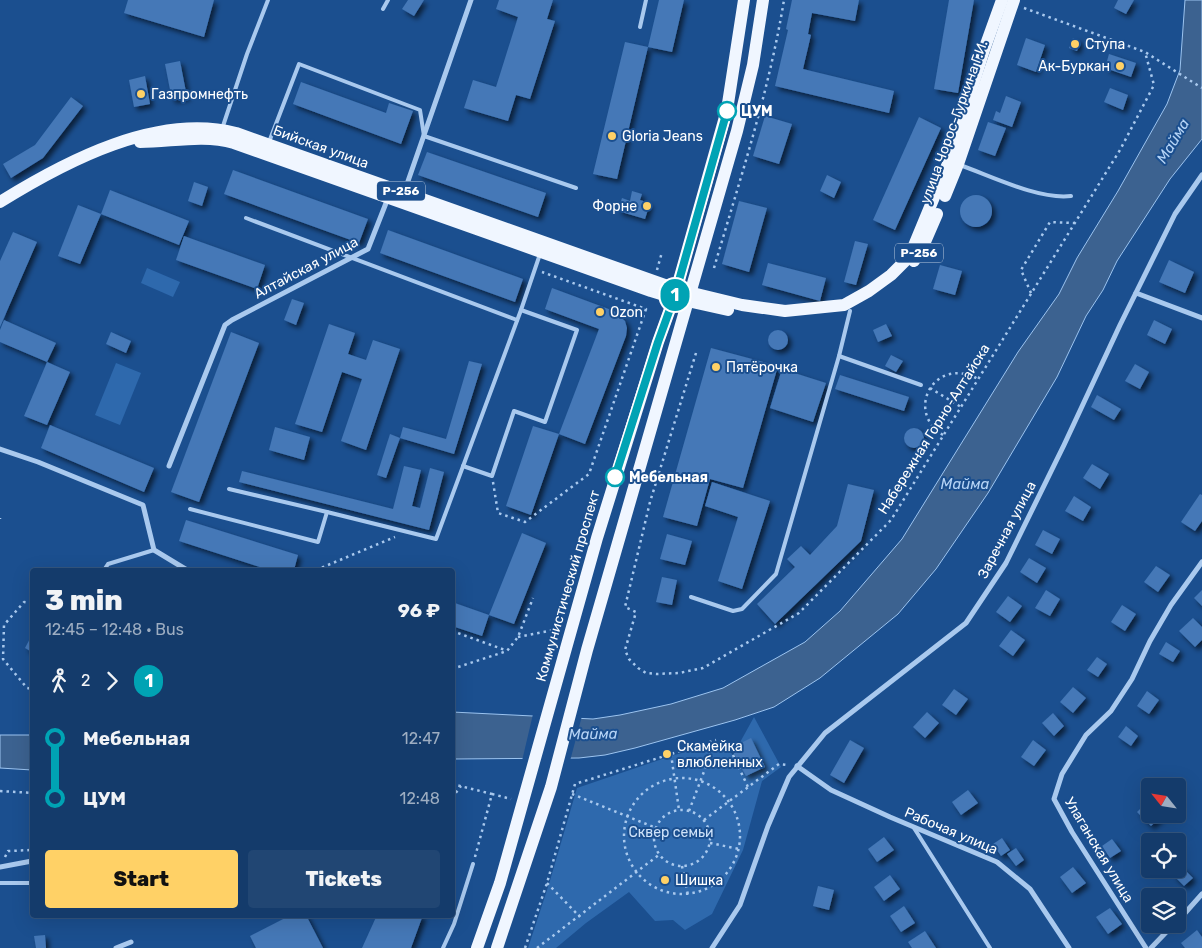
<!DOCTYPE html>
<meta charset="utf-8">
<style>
:root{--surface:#143b6b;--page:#214673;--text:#f1f3f6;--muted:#9dadc1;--line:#33557e;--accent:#ffd166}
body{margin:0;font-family:Rubik,sans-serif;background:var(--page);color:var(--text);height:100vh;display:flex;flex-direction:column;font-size:19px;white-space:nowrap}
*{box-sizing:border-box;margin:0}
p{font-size:16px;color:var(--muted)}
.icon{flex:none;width:28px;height:28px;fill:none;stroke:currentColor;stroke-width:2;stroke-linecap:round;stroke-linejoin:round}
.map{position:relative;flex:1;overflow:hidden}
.details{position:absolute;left:30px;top:568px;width:425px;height:350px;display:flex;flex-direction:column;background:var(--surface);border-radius:5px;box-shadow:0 5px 20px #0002,0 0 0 1px var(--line)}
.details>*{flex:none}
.badge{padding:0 10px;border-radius:16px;font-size:18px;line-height:32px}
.needle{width:32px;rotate:300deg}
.buttons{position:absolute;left:1141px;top:778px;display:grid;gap:10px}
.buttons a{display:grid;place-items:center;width:45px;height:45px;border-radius:5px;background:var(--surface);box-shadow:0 5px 20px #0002,0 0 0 1px var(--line);font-size:25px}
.map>.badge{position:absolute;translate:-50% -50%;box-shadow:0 0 0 2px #fff}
.legs{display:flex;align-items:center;gap:8px;height:55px;padding:0 15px;font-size:16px}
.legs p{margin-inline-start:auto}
.headline{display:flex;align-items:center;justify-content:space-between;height:85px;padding:0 15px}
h1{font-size:28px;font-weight:800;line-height:38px}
.primary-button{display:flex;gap:10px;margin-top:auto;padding:10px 15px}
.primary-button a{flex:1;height:58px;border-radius:5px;background:var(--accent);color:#111;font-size:20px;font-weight:800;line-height:58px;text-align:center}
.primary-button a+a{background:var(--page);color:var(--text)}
ul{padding:0 15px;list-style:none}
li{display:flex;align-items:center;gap:18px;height:60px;font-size:19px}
li i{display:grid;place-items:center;width:8px;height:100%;margin:0 6px;background:currentColor}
li i::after{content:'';width:12px;height:12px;margin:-6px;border:4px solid;border-radius:50%;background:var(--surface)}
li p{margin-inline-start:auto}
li:first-child i{background:linear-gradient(#0000 50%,currentColor 0)}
li:last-child i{background:linear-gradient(currentColor 50%,#0000 0)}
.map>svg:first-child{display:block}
</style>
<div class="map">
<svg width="1202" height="948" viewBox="0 0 1202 948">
<defs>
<filter id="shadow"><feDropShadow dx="3.5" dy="3.5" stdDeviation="2.5" flood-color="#0009"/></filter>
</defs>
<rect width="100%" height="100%" fill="#1b4f8f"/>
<g fill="#2e69ad">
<path d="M 147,268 L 180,282 L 173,297 L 141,283 Z"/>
<path d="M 116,363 L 141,373 L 120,425 L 95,415 Z"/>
<path d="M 754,717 L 781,767 L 762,781 L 743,850 L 712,914 L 685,930 L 673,920 L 655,921 L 629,892 L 586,923 L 556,948 L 528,948 L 549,884 L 577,788 L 671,756 L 721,742 L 733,755 Z"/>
</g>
<g fill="#3c6290" stroke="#9cc4f0">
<path d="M 1185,0 L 1202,0 L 1202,139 L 1170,179 L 1117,261 L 1103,290 L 1086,316 L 1057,377 L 988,493 L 936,569 L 898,614 L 820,678 L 774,707 L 735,720 L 635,748 L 605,755 L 579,758 L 453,759 L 452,712 L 593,719 L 620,715 L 671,704 L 723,688 L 805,642 L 840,611 L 902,539 L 1018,352 L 1059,294 L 1077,258 L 1118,191 L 1167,104 L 1180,70 Z"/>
<path d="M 32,735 L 32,770 L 0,768 L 0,735 Z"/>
</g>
<path fill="#1b4f8f" d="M 533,714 L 582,716 L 570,761 L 522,761 Z"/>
<g fill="#4478b7" filter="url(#shadow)">
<path d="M 128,0 L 214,0 L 204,37 L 124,13 Z"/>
<path d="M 408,0 L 424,0 L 414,16 L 402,9 Z"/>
<path d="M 499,0 L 553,0 L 547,19 L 555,21 L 530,99 L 516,95 L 508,121 L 464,108 L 473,80 L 496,87 L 518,17 L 496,9 Z"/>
<path d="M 659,0 L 684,0 L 672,52 L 648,47 L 617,179 L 593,174 L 625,42 L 648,47 Z"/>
<path d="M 792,0 L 859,0 L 855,21 L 812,13 L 808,34 L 811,35 L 803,69 L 894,91 L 889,113 L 775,86 L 788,30 L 786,29 Z"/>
<path d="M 949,0 L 974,0 L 958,93 L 934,89 Z"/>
<path d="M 1118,0 L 1134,0 L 1126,14 L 1114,8 Z"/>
<path d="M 1026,38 L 1045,45 L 1036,72 L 1017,65 Z"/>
<path d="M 1073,38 L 1080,41 L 1077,51 L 1069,48 Z"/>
<path d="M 1109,54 L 1136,63 L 1131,77 L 1105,68 Z"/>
<path d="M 180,61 L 187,97 L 172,100 L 165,64 Z"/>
<path d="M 145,76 L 150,104 L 134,107 L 129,80 Z"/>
<path d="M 301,82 L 386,113 L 389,103 L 413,111 L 401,144 L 293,104 Z"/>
<path d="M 1110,88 L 1128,95 L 1123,110 L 1104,102 Z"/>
<path d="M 1006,96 L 1021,102 L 1012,127 L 993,120 L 996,111 L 1000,113 Z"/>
<path d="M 71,97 L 83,106 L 43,158 L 11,178 L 3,164 L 35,145 Z"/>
<path d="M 765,116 L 792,124 L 779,164 L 753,156 Z"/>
<path d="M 919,117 L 941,128 L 895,230 L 873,220 Z"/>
<path d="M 988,122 L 1006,128 L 995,156 L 978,150 Z"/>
<path d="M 427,152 L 546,193 L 538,217 L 418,175 Z"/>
<path d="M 233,170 L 368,219 L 359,243 L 224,194 Z"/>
<path d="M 827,175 L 841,182 L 834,198 L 820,191 Z"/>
<path d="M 194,182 L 208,187 L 202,206 L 188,201 Z"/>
<path d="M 110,190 L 189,221 L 179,245 L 101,214 Z"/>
<path d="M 632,191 L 642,194 L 640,200 L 650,203 L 645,219 L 618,211 L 622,198 L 630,201 Z"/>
<circle cx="976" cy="211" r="16"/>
<path d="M 739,201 L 767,208 L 749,272 L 722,264 Z"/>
<path d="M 78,205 L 101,214 L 80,264 L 58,256 Z"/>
<path d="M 388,230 L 523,279 L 515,302 L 380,253 Z"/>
<path d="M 13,232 L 37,242 L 0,327 L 0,261 Z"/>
<path d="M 184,236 L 265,265 L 257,289 L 176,260 Z"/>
<path d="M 855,241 L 868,244 L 856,285 L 844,282 Z"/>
<path d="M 1169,260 L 1194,272 L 1185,293 L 1159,282 Z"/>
<path d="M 768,263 L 826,278 L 820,301 L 762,285 Z"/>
<path d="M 940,265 L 962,271 L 955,295 L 933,289 Z"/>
<path d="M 552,288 L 614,311 L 625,321 L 627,328 L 626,336 L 585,444 L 559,434 L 531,515 L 506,506 L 533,426 L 559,434 L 599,329 L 545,309 Z"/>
<path d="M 292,299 L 304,303 L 296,325 L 284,320 Z"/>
<path d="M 4,320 L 56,343 L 47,362 L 0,342 L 0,330 Z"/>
<path d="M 1154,320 L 1172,329 L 1165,344 L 1147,335 Z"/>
<path d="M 329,324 L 355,333 L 348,354 L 366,360 L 373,340 L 400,349 L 366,450 L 341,441 L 362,379 L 342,372 L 322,432 L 295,424 Z"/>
<path d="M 886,324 L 892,336 L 878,342 L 873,330 Z"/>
<circle cx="778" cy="340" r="10"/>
<path d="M 111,332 L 131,341 L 126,353 L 106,344 Z"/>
<path d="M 231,332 L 259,343 L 199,502 L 171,492 Z"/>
<path d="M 711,348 L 778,366 L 743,488 L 710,479 L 697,526 L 663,517 Z"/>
<path d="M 891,355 L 903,361 L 896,372 L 885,366 Z"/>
<path d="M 469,361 L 482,364 L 454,454 L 400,438 L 403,427 L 446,439 Z"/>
<path d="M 47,362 L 70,372 L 47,425 L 24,416 Z"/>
<path d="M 1135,364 L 1149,372 L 1140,389 L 1125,381 Z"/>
<path d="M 782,369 L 826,383 L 813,422 L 770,408 Z"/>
<path d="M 840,375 L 909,397 L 904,411 L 835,389 Z"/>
<path d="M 1097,395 L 1121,409 L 1114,420 L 1091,407 Z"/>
<path d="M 50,425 L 154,468 L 144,492 L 41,448 Z"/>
<path d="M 275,427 L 310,437 L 304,460 L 269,450 Z"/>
<circle cx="914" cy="438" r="10"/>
<path d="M 390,434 L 400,438 L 386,478 L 377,475 Z"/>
<path d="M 1092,464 L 1109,474 L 1100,489 L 1083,478 Z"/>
<path d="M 404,466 L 421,470 L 412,506 L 420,508 L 430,468 L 444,472 L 429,530 L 239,482 L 242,471 L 393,509 Z"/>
<path d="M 712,482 L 770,501 L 742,589 L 718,581 L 738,517 L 705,506 Z"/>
<path d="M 848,484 L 874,490 L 861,541 L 775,624 L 757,604 L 795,567 L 787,559 L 801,546 L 810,555 L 837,526 Z"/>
<path d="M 1200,494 L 1202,495 L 1202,521 L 1195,531 L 1181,522 Z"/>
<path d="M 1074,496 L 1091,507 L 1083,521 L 1065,511 Z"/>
<path d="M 186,520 L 298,555 L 294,570 L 269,570 L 179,541 Z"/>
<path d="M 1043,530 L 1060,539 L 1052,554 L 1035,545 Z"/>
<path d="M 522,533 L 546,543 L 514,624 L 489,615 L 482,636 L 452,626 L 452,602 L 489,615 Z"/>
<path d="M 667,534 L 692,541 L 685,565 L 660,559 Z"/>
<path d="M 1029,558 L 1046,568 L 1037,583 L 1020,572 Z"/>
<path d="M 1156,566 L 1170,575 L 1158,592 L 1144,582 Z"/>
<path d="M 662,577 L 677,580 L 672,605 L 656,602 Z"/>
<path d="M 1046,590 L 1060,599 L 1050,616 L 1035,608 Z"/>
<path d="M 1202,590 L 1202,606 L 1194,598 Z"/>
<path d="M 1008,596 L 1022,606 L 1010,622 L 996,612 Z"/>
<path d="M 1122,605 L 1136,614 L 1125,631 L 1111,622 Z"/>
<path d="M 1193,618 L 1202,627 L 1202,640 L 1195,647 L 1179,631 Z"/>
<path d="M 1011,630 L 1025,640 L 1013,656 L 999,646 Z"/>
<path d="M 32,635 L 32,652 L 25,648 Z"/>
<path d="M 1166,642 L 1180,651 L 1173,662 L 1159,654 Z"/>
<path d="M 1097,657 L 1107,664 L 1098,677 L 1087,670 Z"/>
<path d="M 1073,687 L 1086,698 L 1073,713 L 1060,702 Z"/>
<path d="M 954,689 L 968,699 L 956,715 L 942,705 Z"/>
<path d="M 1147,691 L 1159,700 L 1149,714 L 1137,706 Z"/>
<path d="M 927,712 L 939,723 L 925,738 L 913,727 Z"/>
<path d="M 1053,713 L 1064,726 L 1054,736 L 1042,723 Z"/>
<path d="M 1126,726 L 1138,736 L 1131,746 L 1118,737 Z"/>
<path d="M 751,738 L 765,767 L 746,776 L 731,748 Z"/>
<path d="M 850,740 L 864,748 L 844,783 L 830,775 Z"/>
<path d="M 1033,740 L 1046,750 L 1034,766 L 1021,757 Z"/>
<path d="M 968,790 L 978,803 L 961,815 L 952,802 Z"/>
<path d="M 1150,799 L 1150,814 L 1163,815 L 1151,826 L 1137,812 Z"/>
<path d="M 884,837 L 894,850 L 877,862 L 868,849 Z"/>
<path d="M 1002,838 L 1010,850 L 1001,856 L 993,844 Z"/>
<path d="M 1112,839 L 1121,851 L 1110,858 L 1102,846 Z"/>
<path d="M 1016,848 L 1024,860 L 1016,866 L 1007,854 Z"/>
<path d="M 1073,867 L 1086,883 L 1072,893 L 1060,877 Z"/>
<path d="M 1182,867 L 1193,878 L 1184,886 L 1173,875 Z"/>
<path d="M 890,875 L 900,889 L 884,901 L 874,887 Z"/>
<path d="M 818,886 L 834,890 L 829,910 L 813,906 Z"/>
<path d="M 1150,904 L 1150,921 L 1142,910 Z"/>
<path d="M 904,906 L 915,923 L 901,932 L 890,916 Z"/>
<path d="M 1110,908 L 1122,924 L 1108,934 L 1096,917 Z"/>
<path d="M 291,915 L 306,915 L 323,948 L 256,948 L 250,936 Z"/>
<path d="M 377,915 L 423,915 L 411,948 L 362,948 Z"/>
<path d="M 1197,930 L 1202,937 L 1202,948 L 1185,948 L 1181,943 Z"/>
<path d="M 925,931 L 936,948 L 912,948 L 908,942 Z"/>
<path d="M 45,935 L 46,948 L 36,948 L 34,936 Z"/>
</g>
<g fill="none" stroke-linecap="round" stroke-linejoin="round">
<g stroke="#a9c9ee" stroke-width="2.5" stroke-dasharray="2.5 4" stroke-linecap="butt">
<path d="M 1024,8 L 1145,52 L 1202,88"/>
<path d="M 714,268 C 740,179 769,92 784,0"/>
<path d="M 657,270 L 662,252"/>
<path d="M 1031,293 L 1021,270 L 1050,222 L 1074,223"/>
<path d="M 696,353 L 650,502 L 625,607 L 636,612 L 625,650 L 629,659 L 638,668 L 646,673 L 656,674 L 679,673 L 703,668 L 799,613 L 891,520 L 1120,150 L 1154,85 L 1145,52"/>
<path d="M 930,388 L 961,407"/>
<path d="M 943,435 C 904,411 935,355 978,379"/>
<path d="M 493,482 L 498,513 L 525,522 L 589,474 L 646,309 L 542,272"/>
<path d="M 0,518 L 0,519"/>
<path d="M 316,570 L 395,537"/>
<path d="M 32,603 L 24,602 L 4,625 L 3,659 L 27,688 L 32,689"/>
<path d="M 452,631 L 505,650"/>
<path d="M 518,637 L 559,629"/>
<path d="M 452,669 L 507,651 L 518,637 L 533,598"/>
<path d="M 671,754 L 679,810"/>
<path d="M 733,755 L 748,787"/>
<circle cx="682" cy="836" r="58"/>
<path d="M 452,784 L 492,794 L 475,857"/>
<path d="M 0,791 L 32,793"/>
<path d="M 492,794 L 511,799"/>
<path d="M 572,794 L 656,828"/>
<path d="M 452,798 L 461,786"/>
<circle cx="682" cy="838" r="28"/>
<path d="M 689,811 L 716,740"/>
<path d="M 704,820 L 779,764 L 788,765"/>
<path d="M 710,843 L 739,849"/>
<path d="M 5,857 L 8,851 L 32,850"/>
<path d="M 682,866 L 688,895"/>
<path d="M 547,883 L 580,917"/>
<path d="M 525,948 L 547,883 L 575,784 L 716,740"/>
<path d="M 537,948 L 660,854"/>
</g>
<g stroke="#a9c9ee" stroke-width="4">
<path d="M 383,9 L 388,0"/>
<path d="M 640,27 L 646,0"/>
<path d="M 222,129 L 247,54 L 268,0"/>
<path d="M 269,142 L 299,64 L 420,110 L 424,136 L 576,188"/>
<path d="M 960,165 C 991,176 1039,200 1071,196"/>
<path d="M 246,218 L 517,320"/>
<path d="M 839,356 L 921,385"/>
<path d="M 463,466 L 492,476 L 514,411 L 545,422 L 577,330 L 521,310 L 540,254"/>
<path d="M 229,489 L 327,512"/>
<path d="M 190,509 L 318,542 L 327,512 L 436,539 L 521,310"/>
<path d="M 104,570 L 108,564 L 154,550"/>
<path d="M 691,597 L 733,611 L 742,609 L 776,574 L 839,356 L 850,311"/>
<path d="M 914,828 L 990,948"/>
<path d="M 0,883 L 32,883"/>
<path d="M 443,948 L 454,924 L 473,864"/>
</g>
<g stroke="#a9c9ee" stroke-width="5">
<path d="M 398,187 L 407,184 L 471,0"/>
<path d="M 1136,293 L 1202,318"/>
<path d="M 0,449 L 38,462 L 143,505 L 154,550 L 187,570"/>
<path d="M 169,466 L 225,325 L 232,320 L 368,249 L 388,198"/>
<path d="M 797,766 L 831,790 L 890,817 L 997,862 L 1030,889 L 1069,948"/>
<path d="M 0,867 L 32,861"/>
<path d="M 1178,921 L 1202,894"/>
<path d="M 116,948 L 131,942"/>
<path d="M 712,948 L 740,905 L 768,826 L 789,777 L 825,733 L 966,623 L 1006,563 L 1064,445 L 1120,325 L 1175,214 L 1202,175"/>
<path d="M 1146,948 L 1072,832 L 1054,799 L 1062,774 L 1086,735 L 1111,711 L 1132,679 L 1150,641 L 1171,605 L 1202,562"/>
<path d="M 1151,948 L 1174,924"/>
</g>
<g stroke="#f0f6ff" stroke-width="12">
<path d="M 140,142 C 172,142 202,134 234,143 L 651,291 L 674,298 L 728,310"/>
<path d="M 945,196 L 958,164 L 1014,0"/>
<path d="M 0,202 C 66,161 157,113 236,133 L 676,289 L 742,305 L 785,311 L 844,305 L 869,291 L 891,275 L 907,259 L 913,248 L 949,161 L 984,50 L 1002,0"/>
<path d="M 914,261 L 924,244 L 937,214"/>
<path d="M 477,948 L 500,883 L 597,538 L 658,342 L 674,298 L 727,110 L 744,0"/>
<path d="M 497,948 L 551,787 L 587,650 L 737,131 L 753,65 L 763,0"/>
</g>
</g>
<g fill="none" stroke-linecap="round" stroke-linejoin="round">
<g stroke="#fff" stroke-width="11">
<path id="line-1" d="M 615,477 L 658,342 L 674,298 L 727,111"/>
</g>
<use href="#line-1" stroke="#00a3b4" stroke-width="8"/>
</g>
<g fill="#ffd166" stroke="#1b4f8f" stroke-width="2">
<circle cx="1075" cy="44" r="5"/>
<circle cx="1120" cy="66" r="5"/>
<circle cx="141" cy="94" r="5"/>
<circle cx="612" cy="136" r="5"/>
<circle cx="647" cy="206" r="5"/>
<circle cx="600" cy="312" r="5"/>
<circle cx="716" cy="367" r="5"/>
<circle cx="667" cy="754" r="5"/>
<circle cx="665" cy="880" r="5"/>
</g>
<g fill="#fff" stroke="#00a3b4" stroke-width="2.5">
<circle cx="727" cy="111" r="9"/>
<circle cx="615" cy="477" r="9"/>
</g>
<g text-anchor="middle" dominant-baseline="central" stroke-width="4" stroke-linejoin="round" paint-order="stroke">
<g fill="#1b4f8f" stroke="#bbcadd" stroke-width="1">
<rect x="377" y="181.5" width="48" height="19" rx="4"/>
<rect x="895" y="243.5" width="48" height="19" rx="4"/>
</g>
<g font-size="12" font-weight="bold" fill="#fff">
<text x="401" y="191">Р-256</text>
<text x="919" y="253">Р-256</text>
</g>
<g font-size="14" fill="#fff" stroke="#1b4f8f" text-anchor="start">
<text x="1085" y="44">Ступа</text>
<text x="1110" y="66" text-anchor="end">Ак-Буркан</text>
<text x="151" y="94">Газпромнефть</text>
<text x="622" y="136">Gloria Jeans</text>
<text x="637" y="206" text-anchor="end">Форне</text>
<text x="610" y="312">Ozon</text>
<text x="726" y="367">Пятёрочка</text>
<text x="677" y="746">Скамейка<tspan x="677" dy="16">влюбленных</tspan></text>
<text x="675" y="880">Шишка</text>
</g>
<g font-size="14" font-weight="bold" fill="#fff" stroke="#1b4f8f" text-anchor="start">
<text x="741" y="111">ЦУМ</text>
<text x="629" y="477">Мебельная</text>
</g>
<g font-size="14" fill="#fff" stroke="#1b4f8f">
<text transform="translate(954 122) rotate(-70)">улица Чорос-Гуркина Г.И.</text>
<text transform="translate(321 147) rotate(20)">Бийская улица</text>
<text transform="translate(306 268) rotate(-28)">Алтайская улица</text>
<text transform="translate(934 429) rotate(-58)">Набережная Горно-Алтайска</text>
<text transform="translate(1007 530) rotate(-62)">Заречная улица</text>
<text transform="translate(568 586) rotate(-74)">Коммунистический проспект</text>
<text transform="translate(951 831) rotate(23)">Рабочая улица</text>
<text transform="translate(1099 850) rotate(59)">Улаганская улица</text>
</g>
<g font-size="14" fill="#cfe3fa" stroke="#1b4f8f">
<text x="671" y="832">Сквер семьи</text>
</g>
<g font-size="15" font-style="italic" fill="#b5d3f5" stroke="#1b4f8f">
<text transform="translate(1173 141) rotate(-59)">Майма</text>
<text x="965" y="484">Майма</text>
<text transform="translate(593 734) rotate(-1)">Майма</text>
</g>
</g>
</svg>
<div class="buttons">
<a><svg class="needle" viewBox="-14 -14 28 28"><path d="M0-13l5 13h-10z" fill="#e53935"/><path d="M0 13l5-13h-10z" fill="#9dadc1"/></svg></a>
<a><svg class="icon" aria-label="locate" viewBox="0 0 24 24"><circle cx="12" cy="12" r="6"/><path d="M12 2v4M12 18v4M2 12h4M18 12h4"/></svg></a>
<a><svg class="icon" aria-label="layers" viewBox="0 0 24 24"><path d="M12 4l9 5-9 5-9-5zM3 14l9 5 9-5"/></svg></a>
</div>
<b class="badge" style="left:675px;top:295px;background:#00a3b4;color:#fff">1</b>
<section class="details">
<div class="headline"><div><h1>3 min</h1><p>12:45 – 12:48 · Bus</p></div><b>96 ₽</b></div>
<div class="legs"><svg class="icon" aria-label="walk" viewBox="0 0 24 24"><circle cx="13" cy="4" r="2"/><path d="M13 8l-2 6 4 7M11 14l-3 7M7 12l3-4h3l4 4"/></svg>2<svg class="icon" aria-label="forward" viewBox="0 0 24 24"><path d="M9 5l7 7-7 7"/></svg><b class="badge" style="background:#00a3b4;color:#fff">1</b></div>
<ul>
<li><i style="color:#00a3b4"></i><b>Мебельная</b><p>12:47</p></li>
<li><i style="color:#00a3b4"></i><b>ЦУМ</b><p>12:48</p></li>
</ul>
<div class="primary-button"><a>Start</a><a>Tickets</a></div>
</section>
</div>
